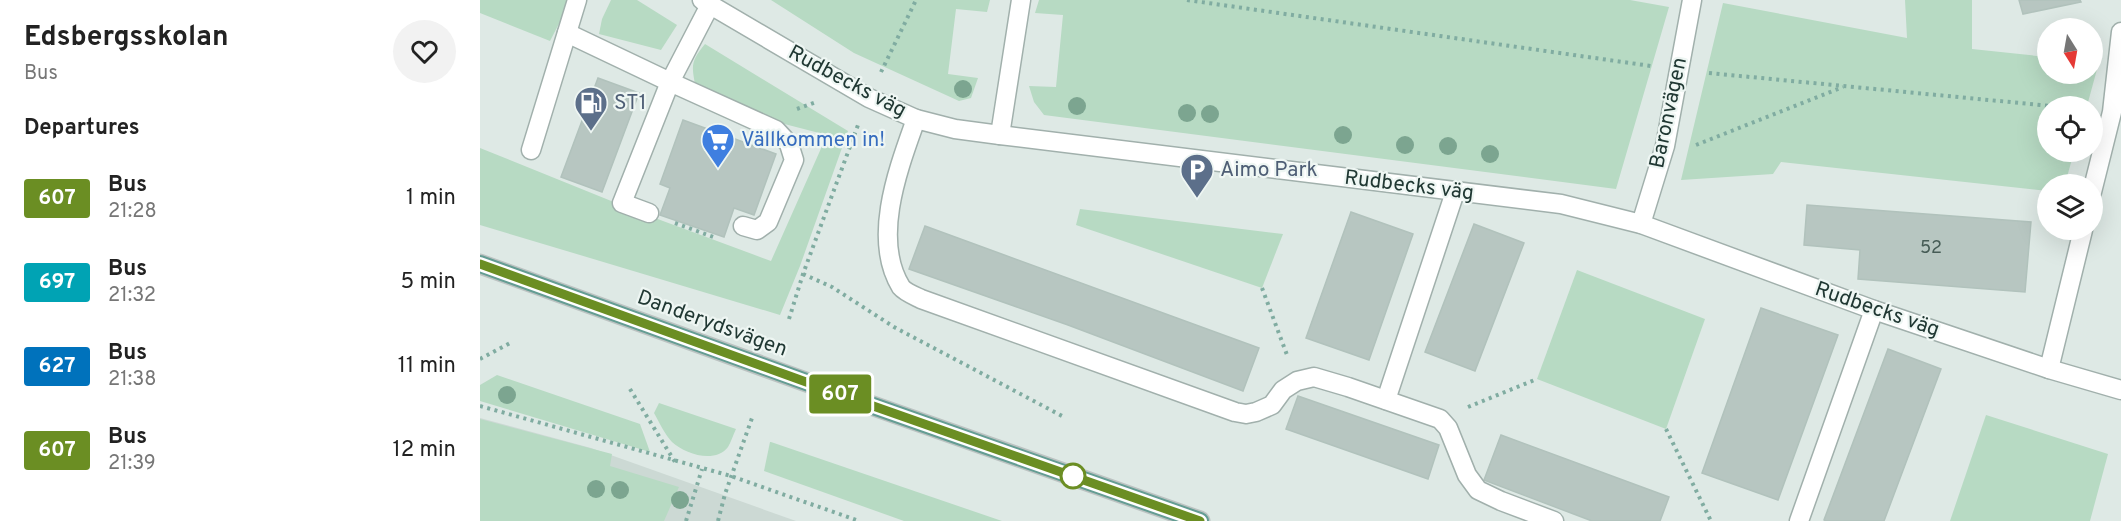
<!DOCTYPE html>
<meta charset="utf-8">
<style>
:root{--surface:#fff;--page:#f2f2f2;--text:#222;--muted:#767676}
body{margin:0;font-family:Overpass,sans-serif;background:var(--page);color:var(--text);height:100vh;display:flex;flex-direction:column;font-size:22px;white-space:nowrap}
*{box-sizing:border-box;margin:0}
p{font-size:20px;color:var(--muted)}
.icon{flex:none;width:33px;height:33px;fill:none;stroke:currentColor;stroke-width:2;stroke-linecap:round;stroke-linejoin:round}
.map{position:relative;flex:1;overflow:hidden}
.side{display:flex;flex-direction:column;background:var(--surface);width:480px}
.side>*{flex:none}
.badge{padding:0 12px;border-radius:4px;font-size:21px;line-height:39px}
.needle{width:39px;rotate:169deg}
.buttons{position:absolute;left:1557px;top:18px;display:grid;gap:12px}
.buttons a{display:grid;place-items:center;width:66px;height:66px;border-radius:50%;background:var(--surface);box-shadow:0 6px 24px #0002;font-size:30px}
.map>.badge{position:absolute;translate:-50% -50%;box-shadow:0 0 0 3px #fff}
h2{padding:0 24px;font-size:22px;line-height:54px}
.round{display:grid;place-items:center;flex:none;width:63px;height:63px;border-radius:32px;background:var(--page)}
.summary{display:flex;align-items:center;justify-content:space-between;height:102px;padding:0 24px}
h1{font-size:28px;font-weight:700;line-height:45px}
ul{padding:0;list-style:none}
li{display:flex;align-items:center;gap:18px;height:84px;padding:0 24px}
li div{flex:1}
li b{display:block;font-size:22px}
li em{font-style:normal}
li .badge{min-width:66px;font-weight:700;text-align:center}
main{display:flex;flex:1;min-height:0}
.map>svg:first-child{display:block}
</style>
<main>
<section class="side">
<div class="summary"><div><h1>Edsbergsskolan</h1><p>Bus</p></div><a class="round"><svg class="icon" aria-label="heart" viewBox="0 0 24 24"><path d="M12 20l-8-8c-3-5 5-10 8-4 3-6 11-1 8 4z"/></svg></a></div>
<h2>Departures</h2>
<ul>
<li><span class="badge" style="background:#6b8e23;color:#fff">607</span><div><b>Bus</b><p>21:28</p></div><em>1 min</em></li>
<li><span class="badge" style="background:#00a3b4;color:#fff">697</span><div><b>Bus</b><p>21:32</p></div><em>5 min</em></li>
<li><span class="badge" style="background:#0072bc;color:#fff">627</span><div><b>Bus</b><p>21:38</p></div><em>11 min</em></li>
<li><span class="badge" style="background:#6b8e23;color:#fff">607</span><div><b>Bus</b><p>21:39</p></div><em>12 min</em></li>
</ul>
</section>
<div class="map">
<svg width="1641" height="521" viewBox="0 0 1641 521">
<rect width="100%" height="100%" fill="#dee9e5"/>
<path fill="#ccd9d4" d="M 0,418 L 111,448 L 316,521 L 0,521 Z"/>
<g fill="#b7dac3">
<path d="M 0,0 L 87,0 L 83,16 L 70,41 L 0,13 Z"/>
<path d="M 131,0 L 157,0 L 197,25 L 181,50 L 119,34 L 122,19 Z"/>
<path d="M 291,0 L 510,0 L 507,12 L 476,9 L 468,74 L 498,78 L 491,98 L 479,101 L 374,53 Z"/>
<path d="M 559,0 L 1150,0 L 1189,7 L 1136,189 L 564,115 L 554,102 L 549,86 L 576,87 L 583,15 L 555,13 Z"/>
<path d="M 1425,0 L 1492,0 L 1492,49 L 1567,57 L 1568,74 L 1612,74 L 1613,62 L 1619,62 L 1607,106 L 1568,106 L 1568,152 L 1594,152 L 1585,184 L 1568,184 L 1567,191 L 1301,162 L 1293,174 L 1201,180 L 1243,3 L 1427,38 Z"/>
<path d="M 225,44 L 368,131 L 320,266 L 300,315 L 0,225 L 0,148 L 156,211 L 291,261 L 347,135 L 289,120 L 215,84 C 211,64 212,60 225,44 Z"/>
<path d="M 600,209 L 803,234 L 782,288 L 596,225 Z"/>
<path d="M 1097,270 L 1225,319 L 1186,429 L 1057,379 Z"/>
<path d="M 17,375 L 160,424 L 170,452 L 0,401 L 0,385 Z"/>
<path d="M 179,403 L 256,429 C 253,435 251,442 248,447 C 235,464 205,454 192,442 C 185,435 179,422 174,413 Z"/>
<path d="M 1506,415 L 1628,454 L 1610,521 L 1470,521 Z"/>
<path d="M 0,419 L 132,454 L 130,466 L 199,487 L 184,521 L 0,521 Z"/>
<path d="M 290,442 L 291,442 L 522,521 L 424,521 L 284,471 Z"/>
</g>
<g fill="#b7c6c1" stroke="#b1c2bc" stroke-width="1.5">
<path d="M 1539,0 L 1600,0 L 1601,2 L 1543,14 Z"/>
<path d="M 118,78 L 159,93 L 122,192 L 81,177 Z"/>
<path d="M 203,120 L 296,154 L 274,215 L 254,208 L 244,237 L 180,215 L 190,188 L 180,184 Z"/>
<path d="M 1327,205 L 1551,222 L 1545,292 L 1378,279 L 1380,250 L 1324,245 Z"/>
<path d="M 871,212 L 933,234 L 889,360 L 826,338 Z"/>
<path d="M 994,224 L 1044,243 L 995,371 L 945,352 Z"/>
<path d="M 445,226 L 779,348 L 763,391 L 588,325 L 429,269 Z"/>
<path d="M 1281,308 L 1358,335 L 1298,500 L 1222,473 Z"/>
<path d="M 1408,349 L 1461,369 L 1404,521 L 1346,521 L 1344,520 Z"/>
<path d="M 818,396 L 959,445 L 948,479 L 806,429 Z"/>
<path d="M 1021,435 L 1189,497 L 1180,521 L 1112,521 L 1004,480 Z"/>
</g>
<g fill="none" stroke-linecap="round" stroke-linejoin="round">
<g stroke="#a1b0ac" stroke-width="21">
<g id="minor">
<path d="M 222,0 L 389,98 L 436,119 L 475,129 L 520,135 L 1081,204 L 1161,224 L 1394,310 L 1569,369 L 1641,390"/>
<path d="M 87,33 L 190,82 L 230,5"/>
<path d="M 436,119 C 419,167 391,238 421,287 C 425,292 435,296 441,299 L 755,412 L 766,414 L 776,412 L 792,405 L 803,390 L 817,381 L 834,377 L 868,387 L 960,419 L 968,428 L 987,475 L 998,490 L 1021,501 L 1074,521"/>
<path d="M 520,135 L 541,0"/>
<path d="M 51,150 L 97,0"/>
<path d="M 1612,192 L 1632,112 L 1641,32"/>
<path d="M 169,213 L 142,203 L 190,82 L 296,130 L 309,144 L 314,160 L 288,222 L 277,230 L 263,226"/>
<path d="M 1161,224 L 1185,146 L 1212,0"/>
<path d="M 1569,369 L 1603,230"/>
<path d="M 906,400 L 975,192"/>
<path d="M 1319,521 L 1394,310"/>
</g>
</g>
<g stroke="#bcc3c2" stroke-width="21">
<path id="major" d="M 0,264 L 362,395 L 720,521"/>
</g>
<g stroke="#80aca1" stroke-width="4" stroke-dasharray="3 4.5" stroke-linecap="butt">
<path d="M 707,0 L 1171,66"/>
<path d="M 401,72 L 436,0"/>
<path d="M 1229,73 L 1571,106"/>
<path d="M 317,109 L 336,102"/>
<path d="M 1216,145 L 1363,87"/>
<path d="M 195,223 L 236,238"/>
<path d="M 323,274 L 352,287 L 414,327 L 584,417"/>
<path d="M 782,288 L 807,355"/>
<path d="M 309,319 L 323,274 L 378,125"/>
<path d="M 0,359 L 32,342"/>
<path d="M 150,389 L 195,462"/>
<path d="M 0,406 L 251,476 L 379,521"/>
<path d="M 988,407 L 1057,379"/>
<path d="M 1186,429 L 1231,521"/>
<path d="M 206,521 L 222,469"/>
<path d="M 238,521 L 245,494 L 272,418"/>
</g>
<use href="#minor" stroke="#fff" stroke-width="18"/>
<use href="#major" stroke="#649d93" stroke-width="18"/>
</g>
<g fill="#7ca590">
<circle cx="483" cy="89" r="9"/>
<circle cx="597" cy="106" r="9"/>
<circle cx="707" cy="113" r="9"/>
<circle cx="730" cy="114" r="9"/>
<circle cx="863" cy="135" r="9"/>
<circle cx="925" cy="145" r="9"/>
<circle cx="968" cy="146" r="9"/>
<circle cx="1010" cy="154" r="9"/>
<circle cx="27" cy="395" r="9"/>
<circle cx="116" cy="489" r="9"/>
<circle cx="140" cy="490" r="9"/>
<circle cx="200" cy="500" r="9"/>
</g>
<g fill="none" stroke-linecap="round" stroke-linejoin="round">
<g stroke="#fff" stroke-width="14">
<path id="line" d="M 0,264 L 362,395 L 720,521"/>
</g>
<use href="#line" stroke="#6b8e23" stroke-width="9"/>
</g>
<defs>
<g id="fuel-pin" transform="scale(1.725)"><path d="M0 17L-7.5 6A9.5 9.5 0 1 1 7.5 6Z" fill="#5c6f8a" stroke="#eef6f3"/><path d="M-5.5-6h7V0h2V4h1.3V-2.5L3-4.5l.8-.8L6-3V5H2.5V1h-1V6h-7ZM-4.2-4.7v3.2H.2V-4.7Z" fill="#fff"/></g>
<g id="supermarket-pin" transform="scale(1.725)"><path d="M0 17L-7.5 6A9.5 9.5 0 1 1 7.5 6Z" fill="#3f7fe0" stroke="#eef6f3"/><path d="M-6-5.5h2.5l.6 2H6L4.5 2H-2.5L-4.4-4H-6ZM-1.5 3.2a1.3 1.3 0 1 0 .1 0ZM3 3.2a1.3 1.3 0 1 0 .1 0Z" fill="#fff"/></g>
<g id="parking-pin" transform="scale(1.725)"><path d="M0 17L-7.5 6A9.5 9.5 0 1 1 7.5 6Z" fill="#5c6f8a" stroke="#eef6f3"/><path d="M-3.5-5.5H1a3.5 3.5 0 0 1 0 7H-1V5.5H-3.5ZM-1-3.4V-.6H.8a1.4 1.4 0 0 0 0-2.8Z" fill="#fff"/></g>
</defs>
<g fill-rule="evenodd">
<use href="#fuel-pin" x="111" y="103"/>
<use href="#supermarket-pin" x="238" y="140"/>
<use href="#parking-pin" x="717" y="170"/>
</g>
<circle fill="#fff" stroke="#6b8e23" stroke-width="3" cx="593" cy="476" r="12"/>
<g text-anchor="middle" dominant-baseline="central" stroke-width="4.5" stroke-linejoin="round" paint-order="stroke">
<g font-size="18" fill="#465c56">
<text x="1451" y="248">52</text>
</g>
<g font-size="21" fill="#203833" stroke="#eef6f3">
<text transform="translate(367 82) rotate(28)">Rudbecks väg</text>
<text transform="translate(1189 113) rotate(-78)">Baronvägen</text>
<text transform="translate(929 186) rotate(7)">Rudbecks väg</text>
<text transform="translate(1397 310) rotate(19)">Rudbecks väg</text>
<text transform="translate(232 324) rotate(20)">Danderydsvägen</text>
</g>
<g font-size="21" fill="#4e5e75" stroke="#eef6f3" text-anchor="start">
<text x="134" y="103">ST1</text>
<text x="740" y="170">Aimo Park</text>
</g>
<g font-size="21" fill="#366cbe" stroke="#eef6f3" text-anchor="start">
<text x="261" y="140">Vällkommen in!</text>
</g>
</g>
</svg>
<div class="buttons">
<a><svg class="needle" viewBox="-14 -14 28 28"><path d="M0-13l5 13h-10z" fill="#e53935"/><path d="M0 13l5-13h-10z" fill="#767676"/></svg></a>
<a><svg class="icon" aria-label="locate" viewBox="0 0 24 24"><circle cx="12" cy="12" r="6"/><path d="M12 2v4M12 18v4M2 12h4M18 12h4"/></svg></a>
<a><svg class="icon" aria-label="layers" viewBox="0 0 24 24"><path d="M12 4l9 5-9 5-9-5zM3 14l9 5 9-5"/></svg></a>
</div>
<b class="badge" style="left:360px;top:394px;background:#6b8e23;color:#fff">607</b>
</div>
</main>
